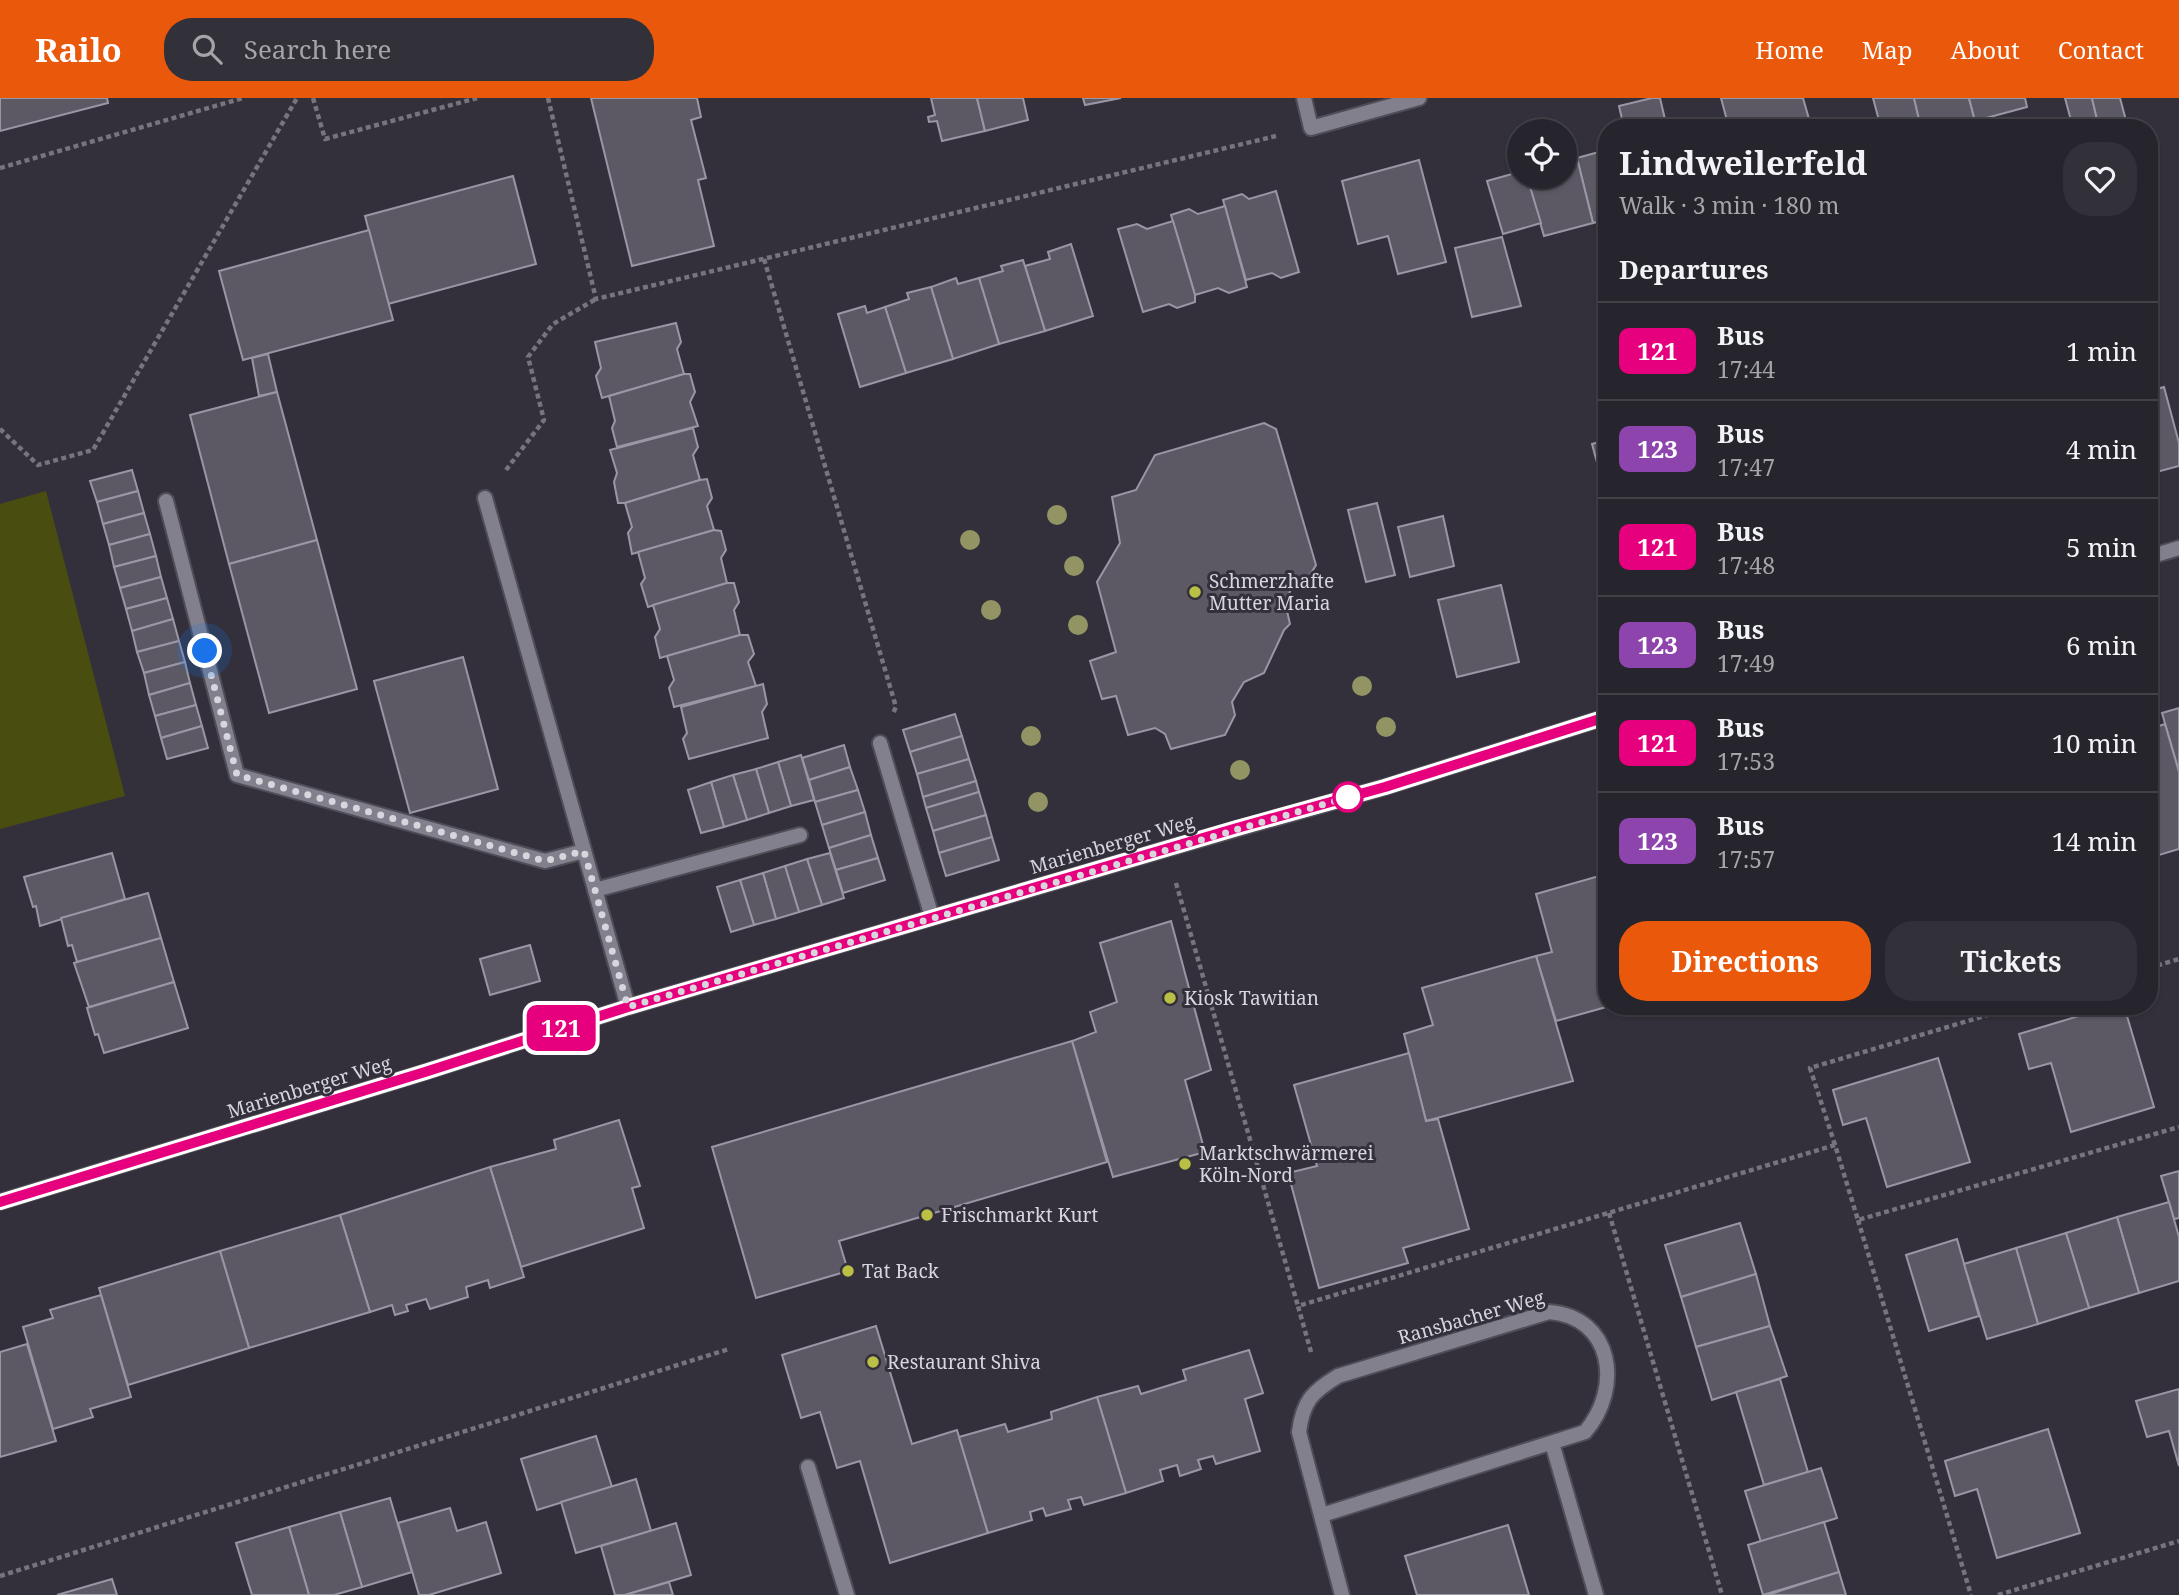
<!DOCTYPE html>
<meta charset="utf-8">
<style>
:root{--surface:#26242c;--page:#323038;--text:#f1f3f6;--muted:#a4a4a9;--line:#424148;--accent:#ea580c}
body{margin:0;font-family:"Noto Serif",serif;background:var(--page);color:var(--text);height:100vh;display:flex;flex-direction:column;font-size:26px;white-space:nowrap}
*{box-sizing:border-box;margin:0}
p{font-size:23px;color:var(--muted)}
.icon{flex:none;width:38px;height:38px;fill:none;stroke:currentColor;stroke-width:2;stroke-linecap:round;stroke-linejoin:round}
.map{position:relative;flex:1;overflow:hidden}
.panel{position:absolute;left:1598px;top:21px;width:560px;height:896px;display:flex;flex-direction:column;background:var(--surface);border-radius:28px;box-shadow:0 2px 5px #0004,0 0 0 2px var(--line)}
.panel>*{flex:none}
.badge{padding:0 14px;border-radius:10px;font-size:24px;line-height:46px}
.tools{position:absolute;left:1507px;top:21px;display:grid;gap:14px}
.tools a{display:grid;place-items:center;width:70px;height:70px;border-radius:50%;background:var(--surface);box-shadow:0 2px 5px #0004,0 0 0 2px var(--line);font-size:35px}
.you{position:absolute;width:35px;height:35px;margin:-18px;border:5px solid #fff;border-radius:50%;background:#1a73e8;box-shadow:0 0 0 10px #1a73e833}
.map>.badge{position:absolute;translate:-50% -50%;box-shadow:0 0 0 4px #fff}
h2{padding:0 21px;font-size:26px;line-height:63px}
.round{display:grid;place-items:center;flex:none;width:74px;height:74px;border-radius:28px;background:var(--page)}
.overview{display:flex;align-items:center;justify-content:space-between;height:119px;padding:0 21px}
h1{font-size:33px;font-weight:700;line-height:52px}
.action{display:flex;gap:14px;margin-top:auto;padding:14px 21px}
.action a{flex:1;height:80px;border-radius:28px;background:var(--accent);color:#fff;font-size:28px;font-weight:700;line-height:80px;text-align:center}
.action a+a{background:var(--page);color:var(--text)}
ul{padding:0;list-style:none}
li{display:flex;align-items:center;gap:21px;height:98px;padding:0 21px;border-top:2px solid var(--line)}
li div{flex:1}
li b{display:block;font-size:26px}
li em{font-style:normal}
li .badge{min-width:77px;font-weight:700;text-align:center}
header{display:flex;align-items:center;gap:42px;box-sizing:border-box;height:98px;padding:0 35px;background:var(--accent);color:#fff}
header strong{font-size:33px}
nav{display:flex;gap:38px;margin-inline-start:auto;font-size:24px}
.search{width:490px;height:63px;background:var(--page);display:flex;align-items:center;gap:18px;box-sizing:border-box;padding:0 24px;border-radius:28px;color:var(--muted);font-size:26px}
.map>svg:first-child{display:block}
</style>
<header>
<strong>Railo</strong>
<div class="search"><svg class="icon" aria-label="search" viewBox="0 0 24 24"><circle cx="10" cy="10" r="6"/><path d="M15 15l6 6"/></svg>Search here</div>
<nav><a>Home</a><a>Map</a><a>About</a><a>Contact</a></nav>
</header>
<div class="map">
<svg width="2179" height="1497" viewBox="0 0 2179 1497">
<rect width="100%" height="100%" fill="#33303b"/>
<path fill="#4a4d10" d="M 46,393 L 125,698 L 0,731 L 0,406 Z"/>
<g fill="#5c5965" stroke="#9a97a5" stroke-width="2">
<path d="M 0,0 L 107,0 L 108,5 L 0,33 Z"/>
<path d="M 591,0 L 697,0 L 701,19 L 691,22 L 706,80 L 698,82 L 714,148 L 632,168 Z"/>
<path d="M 931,0 L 977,0 L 985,33 L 942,43 L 937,23 L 929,24 L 928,19 L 935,17 Z"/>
<path d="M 977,0 L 1023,0 L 1028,22 L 985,33 Z"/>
<path d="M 1083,0 L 1121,0 L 1085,7 Z"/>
<path d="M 1652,0 L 1660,0 L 1667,30 L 1624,30 L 1619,8 Z"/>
<path d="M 1721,0 L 1803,0 L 1809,21 L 1778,30 L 1729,30 Z"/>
<path d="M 1873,0 L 1914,0 L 1920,24 L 1898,30 L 1881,30 Z"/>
<path d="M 1914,0 L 1969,0 L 1975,23 L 1950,30 L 1921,30 Z"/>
<path d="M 1969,0 L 2025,0 L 2027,9 L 1975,23 Z"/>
<path d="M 2065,0 L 2092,0 L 2099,30 L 2073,30 Z"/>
<path d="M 2092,0 L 2120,0 L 2128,30 L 2099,30 Z"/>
<path d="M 1606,52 L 1606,122 L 1593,125 L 1577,60 Z"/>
<path d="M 1577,60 L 1593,125 L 1544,138 L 1527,79 L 1564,79 L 1564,63 Z"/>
<path d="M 1419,62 L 1446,164 L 1398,176 L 1388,138 L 1358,146 L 1342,83 Z"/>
<path d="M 1519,74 L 1519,79 L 1527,79 L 1541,125 L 1503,136 L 1487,83 Z"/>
<path d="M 513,78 L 536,166 L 388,206 L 365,118 Z"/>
<path d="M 1276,93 L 1299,174 L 1281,180 L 1272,175 L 1246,182 L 1223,102 L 1242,96 L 1249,101 Z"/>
<path d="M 1225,108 L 1247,189 L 1229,195 L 1218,190 L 1195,197 L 1171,117 L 1189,111 L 1198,116 Z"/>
<path d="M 1173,123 L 1195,197 L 1195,204 L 1177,210 L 1169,206 L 1143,214 L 1118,131 L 1137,126 L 1147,131 Z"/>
<path d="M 369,132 L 393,222 L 243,262 L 219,173 Z"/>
<path d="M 1502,139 L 1521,208 L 1472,219 L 1455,150 Z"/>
<path d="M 1071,146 L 1093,218 L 1045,233 L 1025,168 L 1050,161 L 1048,154 Z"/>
<path d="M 1023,162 L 1045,233 L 999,246 L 979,180 L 1003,173 L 1001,168 Z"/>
<path d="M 956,180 L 958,186 L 979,180 L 999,246 L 953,261 L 931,189 Z"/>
<path d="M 931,189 L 953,261 L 906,275 L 885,209 L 909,201 L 907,195 Z"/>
<path d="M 865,208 L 867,215 L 885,209 L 906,275 L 860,289 L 838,216 Z"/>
<path d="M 676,225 L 681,244 L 677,251 L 684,276 L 602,300 L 596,278 L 601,270 L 595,244 Z"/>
<path d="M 268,256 L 277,294 L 259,298 L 252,260 Z"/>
<path d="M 684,276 L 690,276 L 695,294 L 690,304 L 698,328 L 617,349 L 612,330 L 615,323 L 609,298 Z"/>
<path d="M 2164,289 L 2179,345 L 2179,368 L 2149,376 L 2149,293 Z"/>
<path d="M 277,294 L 317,442 L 229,466 L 190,317 Z"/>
<path d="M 1264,325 L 1276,331 L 1316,467 L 1308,480 L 1295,483 L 1285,504 L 1290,526 L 1284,532 L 1264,575 L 1244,584 L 1232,604 L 1235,617 L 1225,637 L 1171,651 L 1165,636 L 1155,630 L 1128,637 L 1116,598 L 1102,601 L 1090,563 L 1116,554 L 1097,484 L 1120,445 L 1112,399 L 1136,392 L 1155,357 Z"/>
<path d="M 693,330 L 698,349 L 693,357 L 700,382 L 625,405 L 618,405 L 614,384 L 617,375 L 610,352 Z"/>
<path d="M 1606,342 L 1606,398 L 1592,346 Z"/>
<path d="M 132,372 L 138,393 L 97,404 L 90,383 Z"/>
<path d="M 707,381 L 712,400 L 707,408 L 714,432 L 632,456 L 628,435 L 632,429 L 625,405 L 700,382 Z"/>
<path d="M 138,393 L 144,415 L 103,426 L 97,404 Z"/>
<path d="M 1377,405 L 1395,477 L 1366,484 L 1348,412 Z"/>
<path d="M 144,415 L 150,436 L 109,447 L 103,426 Z"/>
<path d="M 1443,418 L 1454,468 L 1410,479 L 1398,429 Z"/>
<path d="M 714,432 L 721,433 L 726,452 L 721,460 L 727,485 L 648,509 L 641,486 L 645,480 L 638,454 Z"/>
<path d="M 150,436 L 156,458 L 114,469 L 109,447 Z"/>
<path d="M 317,442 L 357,591 L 269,615 L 229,466 Z"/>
<path d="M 156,458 L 161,479 L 120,490 L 114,469 Z"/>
<path d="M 161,479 L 167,500 L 126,511 L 120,490 Z"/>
<path d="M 727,485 L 734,485 L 739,504 L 734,512 L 740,537 L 660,560 L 655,539 L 660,531 L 653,507 Z"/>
<path d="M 1501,487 L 1519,564 L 1457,579 L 1438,502 Z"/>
<path d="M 167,500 L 173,521 L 132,533 L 126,511 Z"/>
<path d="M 173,521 L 179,543 L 137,554 L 132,533 Z"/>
<path d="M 740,537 L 748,537 L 754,556 L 748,564 L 756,588 L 674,609 L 669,590 L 674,582 L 667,558 Z"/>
<path d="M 179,543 L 185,564 L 144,575 L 137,554 Z"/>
<path d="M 463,559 L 498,691 L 410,715 L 374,583 Z"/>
<path d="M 185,564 L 190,585 L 149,597 L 144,575 Z"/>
<path d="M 190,585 L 196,607 L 155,618 L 149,597 Z"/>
<path d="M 763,586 L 767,606 L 762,614 L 768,640 L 689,661 L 683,641 L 687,635 L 681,609 Z"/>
<path d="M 196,607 L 202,628 L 161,640 L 155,618 Z"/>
<path d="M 2179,610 L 2179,674 L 2162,615 Z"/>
<path d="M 955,616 L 962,638 L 910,654 L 903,632 Z"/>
<path d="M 2165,626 L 2179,674 L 2179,751 L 2149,760 L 2149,631 Z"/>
<path d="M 202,628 L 208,650 L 167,661 L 161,640 Z"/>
<path d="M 962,638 L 969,661 L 917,676 L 910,654 Z"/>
<path d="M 844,647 L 850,669 L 809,682 L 802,660 Z"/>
<path d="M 801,657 L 814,702 L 791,708 L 778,664 Z"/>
<path d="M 969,661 L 976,683 L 923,699 L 917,676 Z"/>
<path d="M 778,664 L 791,708 L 769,715 L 756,671 Z"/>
<path d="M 850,669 L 858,692 L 815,704 L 809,682 Z"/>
<path d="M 756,671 L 769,715 L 747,722 L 733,677 Z"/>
<path d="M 733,677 L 747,722 L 724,729 L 711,684 Z"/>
<path d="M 976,683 L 979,694 L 926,710 L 923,699 Z"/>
<path d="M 711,684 L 724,729 L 701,735 L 688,692 Z"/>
<path d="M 858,692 L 865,714 L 822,727 L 815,704 Z"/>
<path d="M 979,694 L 986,717 L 933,733 L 926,710 Z"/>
<path d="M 865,714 L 871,737 L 829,750 L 822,727 Z"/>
<path d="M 986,717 L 992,739 L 939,755 L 933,733 Z"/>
<path d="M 871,737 L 878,760 L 836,772 L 829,750 Z"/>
<path d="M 992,739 L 999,762 L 946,778 L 939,755 Z"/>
<path d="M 112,755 L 125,801 L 40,828 L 36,808 L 33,809 L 24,779 Z"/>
<path d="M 830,755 L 844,800 L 822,807 L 807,761 Z"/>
<path d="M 878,760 L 885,782 L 843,795 L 836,772 Z"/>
<path d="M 807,761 L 822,807 L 799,814 L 785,768 Z"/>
<path d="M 785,768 L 799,814 L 776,821 L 763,775 Z"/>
<path d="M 763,775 L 776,821 L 754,827 L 740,782 Z"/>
<path d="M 1606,776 L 1606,908 L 1610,908 L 1556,923 L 1536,858 L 1552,854 L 1536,796 Z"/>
<path d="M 740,782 L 754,827 L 731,834 L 717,789 Z"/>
<path d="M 148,795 L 161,840 L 77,864 L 72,847 L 68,848 L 61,820 Z"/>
<path d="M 1171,823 L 1211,972 L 1185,982 L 1205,1054 L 1113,1079 L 1072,943 L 1096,934 L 1090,914 L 1117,904 L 1100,845 Z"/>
<path d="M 161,840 L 174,884 L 89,909 L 74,865 Z"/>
<path d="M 530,847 L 540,883 L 490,897 L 480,861 Z"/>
<path d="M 1536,858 L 1573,983 L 1426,1023 L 1404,936 L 1433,927 L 1422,890 Z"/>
<path d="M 174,884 L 188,930 L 104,955 L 98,936 L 95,937 L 87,910 Z"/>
<path d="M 2112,908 L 2124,908 L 2154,1009 L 2071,1034 L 2051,965 L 2029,971 L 2019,936 Z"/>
<path d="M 1072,943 L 1107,1064 L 839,1143 L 848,1173 L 756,1200 L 712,1049 Z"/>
<path d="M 1409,955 L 1426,1023 L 1438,1021 L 1469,1131 L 1403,1150 L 1408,1165 L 1319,1190 L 1288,1075 L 1317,1068 L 1294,987 Z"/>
<path d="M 1938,960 L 1970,1064 L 1887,1089 L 1866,1020 L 1843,1027 L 1833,992 Z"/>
<path d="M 619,1022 L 640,1088 L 632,1090 L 644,1130 L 521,1169 L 490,1069 L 556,1051 L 554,1042 Z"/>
<path d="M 490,1069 L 524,1179 L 490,1190 L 488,1182 L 466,1189 L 468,1199 L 430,1211 L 426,1201 L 406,1207 L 408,1213 L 395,1217 L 392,1207 L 370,1214 L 340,1117 Z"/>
<path d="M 2179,1073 L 2179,1120 L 2174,1121 L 2161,1078 Z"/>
<path d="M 2169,1104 L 2179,1139 L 2179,1183 L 2139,1195 L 2117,1119 Z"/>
<path d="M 340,1117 L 370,1214 L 249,1250 L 220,1153 Z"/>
<path d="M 2117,1119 L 2139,1195 L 2089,1210 L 2066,1135 Z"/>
<path d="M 1740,1125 L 1756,1176 L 1681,1199 L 1665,1147 Z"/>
<path d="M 2066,1135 L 2089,1210 L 2038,1226 L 2016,1150 Z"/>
<path d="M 1957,1141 L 1979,1218 L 1929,1233 L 1906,1157 Z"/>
<path d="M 2016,1150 L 2038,1226 L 1987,1241 L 1964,1166 Z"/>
<path d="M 220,1153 L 249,1250 L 128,1287 L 99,1190 Z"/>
<path d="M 1756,1176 L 1770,1228 L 1696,1249 L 1681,1199 Z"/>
<path d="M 101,1197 L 131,1299 L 90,1311 L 93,1319 L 53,1331 L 23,1229 L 53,1220 L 50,1212 Z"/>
<path d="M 876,1228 L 912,1346 L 957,1332 L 988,1435 L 890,1465 L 860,1363 L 837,1370 L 820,1314 L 801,1320 L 782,1257 Z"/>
<path d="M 1770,1228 L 1787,1278 L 1712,1302 L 1696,1249 Z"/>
<path d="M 27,1246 L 56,1343 L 0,1359 L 0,1254 Z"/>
<path d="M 1249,1252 L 1263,1295 L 1245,1301 L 1260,1353 L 1216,1366 L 1213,1358 L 1198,1362 L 1201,1371 L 1180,1378 L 1177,1367 L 1160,1372 L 1163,1383 L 1126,1395 L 1097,1299 L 1138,1288 L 1141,1296 L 1186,1282 L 1183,1272 Z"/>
<path d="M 1780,1281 L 1808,1374 L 1764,1387 L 1736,1294 Z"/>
<path d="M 2179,1291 L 2179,1368 L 2169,1333 L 2147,1339 L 2136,1303 Z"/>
<path d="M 1097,1299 L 1126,1395 L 1084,1407 L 1081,1399 L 1068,1402 L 1071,1411 L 1046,1418 L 1043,1410 L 1030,1414 L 1032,1422 L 988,1435 L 959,1339 L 1005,1326 L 1008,1334 L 1052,1321 L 1051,1314 Z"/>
<path d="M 2048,1331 L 2080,1435 L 1997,1460 L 1977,1391 L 1955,1398 L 1945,1363 Z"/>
<path d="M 596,1338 L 612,1389 L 537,1412 L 521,1361 Z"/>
<path d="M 1821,1370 L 1837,1420 L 1761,1444 L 1745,1393 Z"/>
<path d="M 636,1381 L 651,1433 L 576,1455 L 561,1404 Z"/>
<path d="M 390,1400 L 412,1474 L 362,1489 L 340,1414 Z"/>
<path d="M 450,1410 L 457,1433 L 486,1424 L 501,1475 L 429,1497 L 419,1497 L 398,1425 Z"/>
<path d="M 340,1414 L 362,1489 L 334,1497 L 309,1497 L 289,1429 Z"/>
<path d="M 1824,1424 L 1839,1474 L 1763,1497 L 1748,1447 Z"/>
<path d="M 676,1425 L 691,1477 L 625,1497 L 615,1497 L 601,1448 Z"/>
<path d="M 1508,1427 L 1529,1497 L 1417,1497 L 1405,1458 Z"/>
<path d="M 289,1429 L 309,1497 L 252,1497 L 236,1445 Z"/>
<path d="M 1839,1474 L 1846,1497 L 1767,1497 Z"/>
<path d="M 112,1481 L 117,1497 L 57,1497 Z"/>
<path d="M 669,1484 L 673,1497 L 625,1497 Z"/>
</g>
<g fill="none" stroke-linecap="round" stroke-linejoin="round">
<g stroke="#4f4d56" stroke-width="18">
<g id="lane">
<path d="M 166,403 L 237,677 L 545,763 L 584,753"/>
<path d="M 880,645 L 932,819"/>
<path d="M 595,792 L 800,737"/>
<path d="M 1552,1345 L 1596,1497"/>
<path d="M 808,1369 L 847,1497"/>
</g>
</g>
<g stroke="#4f4d56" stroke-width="18">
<g id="street">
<path d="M 1304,0 L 1311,30 L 1419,0"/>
<path d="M 485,400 L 628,909"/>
<path d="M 2149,459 L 2179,450"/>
<path d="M 0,1104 L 425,974 L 628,909 L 1166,751 L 1385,689 L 1606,619"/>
<path d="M 1322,1417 L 1585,1334 C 1623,1290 1613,1219 1549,1214 L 1338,1278 C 1312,1294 1303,1303 1299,1334 L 1342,1497"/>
</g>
</g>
<g stroke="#76747d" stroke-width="4.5" stroke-dasharray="5 3.5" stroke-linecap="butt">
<path d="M 313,0 L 325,41 L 477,0"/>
<path d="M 548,0 L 596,201 L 1276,38"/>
<path d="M 0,70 L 243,0"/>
<path d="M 764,161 L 896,609 L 893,615"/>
<path d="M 0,331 L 38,367 L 93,352 L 297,0"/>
<path d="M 506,372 L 544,322 L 528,259 L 553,226 L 596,201"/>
<path d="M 1176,785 L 1298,1208"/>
<path d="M 2149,870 L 2179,861"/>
<path d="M 1835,1047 L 1810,970 L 2018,908"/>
<path d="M 1609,1115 L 1722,1497"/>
<path d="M 1858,1122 L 1971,1497"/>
<path d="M 1311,1254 L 1298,1208 L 1835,1047 L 1858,1122 L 2179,1029"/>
<path d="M 0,1478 L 729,1251"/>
<path d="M 1998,1497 L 2179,1443"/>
</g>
<use href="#lane" stroke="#83808d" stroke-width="14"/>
<use href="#street" stroke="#83808d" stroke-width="14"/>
</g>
<g fill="#929563">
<circle cx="1057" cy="417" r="10"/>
<circle cx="970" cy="442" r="10"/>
<circle cx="1074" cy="468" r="10"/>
<circle cx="991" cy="512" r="10"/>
<circle cx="1078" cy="527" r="10"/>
<circle cx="1362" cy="588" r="10"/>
<circle cx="1386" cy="629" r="10"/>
<circle cx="1031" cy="638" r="10"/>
<circle cx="1240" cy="672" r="10"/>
<circle cx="1038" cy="704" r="10"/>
</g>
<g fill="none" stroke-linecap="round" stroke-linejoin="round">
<g stroke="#fff" stroke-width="16">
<path id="line" d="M 0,1104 L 425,974 L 628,909 L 1237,730 L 1385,689 L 1606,619"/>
</g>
<use href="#line" stroke="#e6007e" stroke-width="10"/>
<path stroke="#d7d6dd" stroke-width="7" stroke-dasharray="0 12.6" d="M 205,553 L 237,677 L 545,763 L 584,753 L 628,909 L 1359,696 L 1348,699"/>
</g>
<g fill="#bac045" stroke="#33303b" stroke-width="2.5">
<circle cx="1195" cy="494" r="7"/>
<circle cx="1170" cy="900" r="7"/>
<circle cx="1185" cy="1066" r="7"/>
<circle cx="927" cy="1117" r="7"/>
<circle cx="848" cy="1173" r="7"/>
<circle cx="873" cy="1264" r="7"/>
</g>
<circle fill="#fff" stroke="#e6007e" stroke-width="3.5" cx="1348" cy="699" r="14"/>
<g text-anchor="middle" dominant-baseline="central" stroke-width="6" stroke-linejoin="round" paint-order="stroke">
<g font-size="19" fill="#d7d6dd" stroke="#33303b" text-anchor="start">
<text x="1209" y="483">Schmerzhafte<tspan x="1209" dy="22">Mutter Maria</tspan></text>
<text x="1184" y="900">Kiosk Tawitian</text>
<text x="1199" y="1055">Marktschwärmerei<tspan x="1199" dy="22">Köln-Nord</tspan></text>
<text x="941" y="1117">Frischmarkt Kurt</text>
<text x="862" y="1173">Tat Back</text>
<text x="887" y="1264">Restaurant Shiva</text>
</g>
<g font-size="19" fill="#d7d6dd" stroke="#33303b">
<text transform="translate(1112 746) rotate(-16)">Marienberger Weg</text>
<text transform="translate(309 989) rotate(-17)">Marienberger Weg</text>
<text transform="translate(1471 1219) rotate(-16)">Ransbacher Weg</text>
</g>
</g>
</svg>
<div class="tools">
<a><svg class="icon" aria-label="locate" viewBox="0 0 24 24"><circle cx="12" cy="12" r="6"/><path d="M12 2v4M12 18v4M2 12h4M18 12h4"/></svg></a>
</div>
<div class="you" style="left:205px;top:553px"></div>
<b class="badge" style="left:561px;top:930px;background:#e6007e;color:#fff">121</b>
<section class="panel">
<div class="overview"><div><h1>Lindweilerfeld</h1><p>Walk · 3 min · 180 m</p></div><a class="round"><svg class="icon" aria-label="heart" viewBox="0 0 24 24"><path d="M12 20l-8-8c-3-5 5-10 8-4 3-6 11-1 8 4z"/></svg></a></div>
<h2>Departures</h2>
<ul>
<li><span class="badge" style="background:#e6007e;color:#fff">121</span><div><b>Bus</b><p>17:44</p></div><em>1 min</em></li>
<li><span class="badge" style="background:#8e44ad;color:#fff">123</span><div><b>Bus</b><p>17:47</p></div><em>4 min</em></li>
<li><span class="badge" style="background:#e6007e;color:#fff">121</span><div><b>Bus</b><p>17:48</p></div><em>5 min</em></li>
<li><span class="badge" style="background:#8e44ad;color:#fff">123</span><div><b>Bus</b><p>17:49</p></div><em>6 min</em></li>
<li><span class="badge" style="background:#e6007e;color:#fff">121</span><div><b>Bus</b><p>17:53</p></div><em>10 min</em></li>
<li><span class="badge" style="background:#8e44ad;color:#fff">123</span><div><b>Bus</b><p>17:57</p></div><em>14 min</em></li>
</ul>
<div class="action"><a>Directions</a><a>Tickets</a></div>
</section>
</div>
